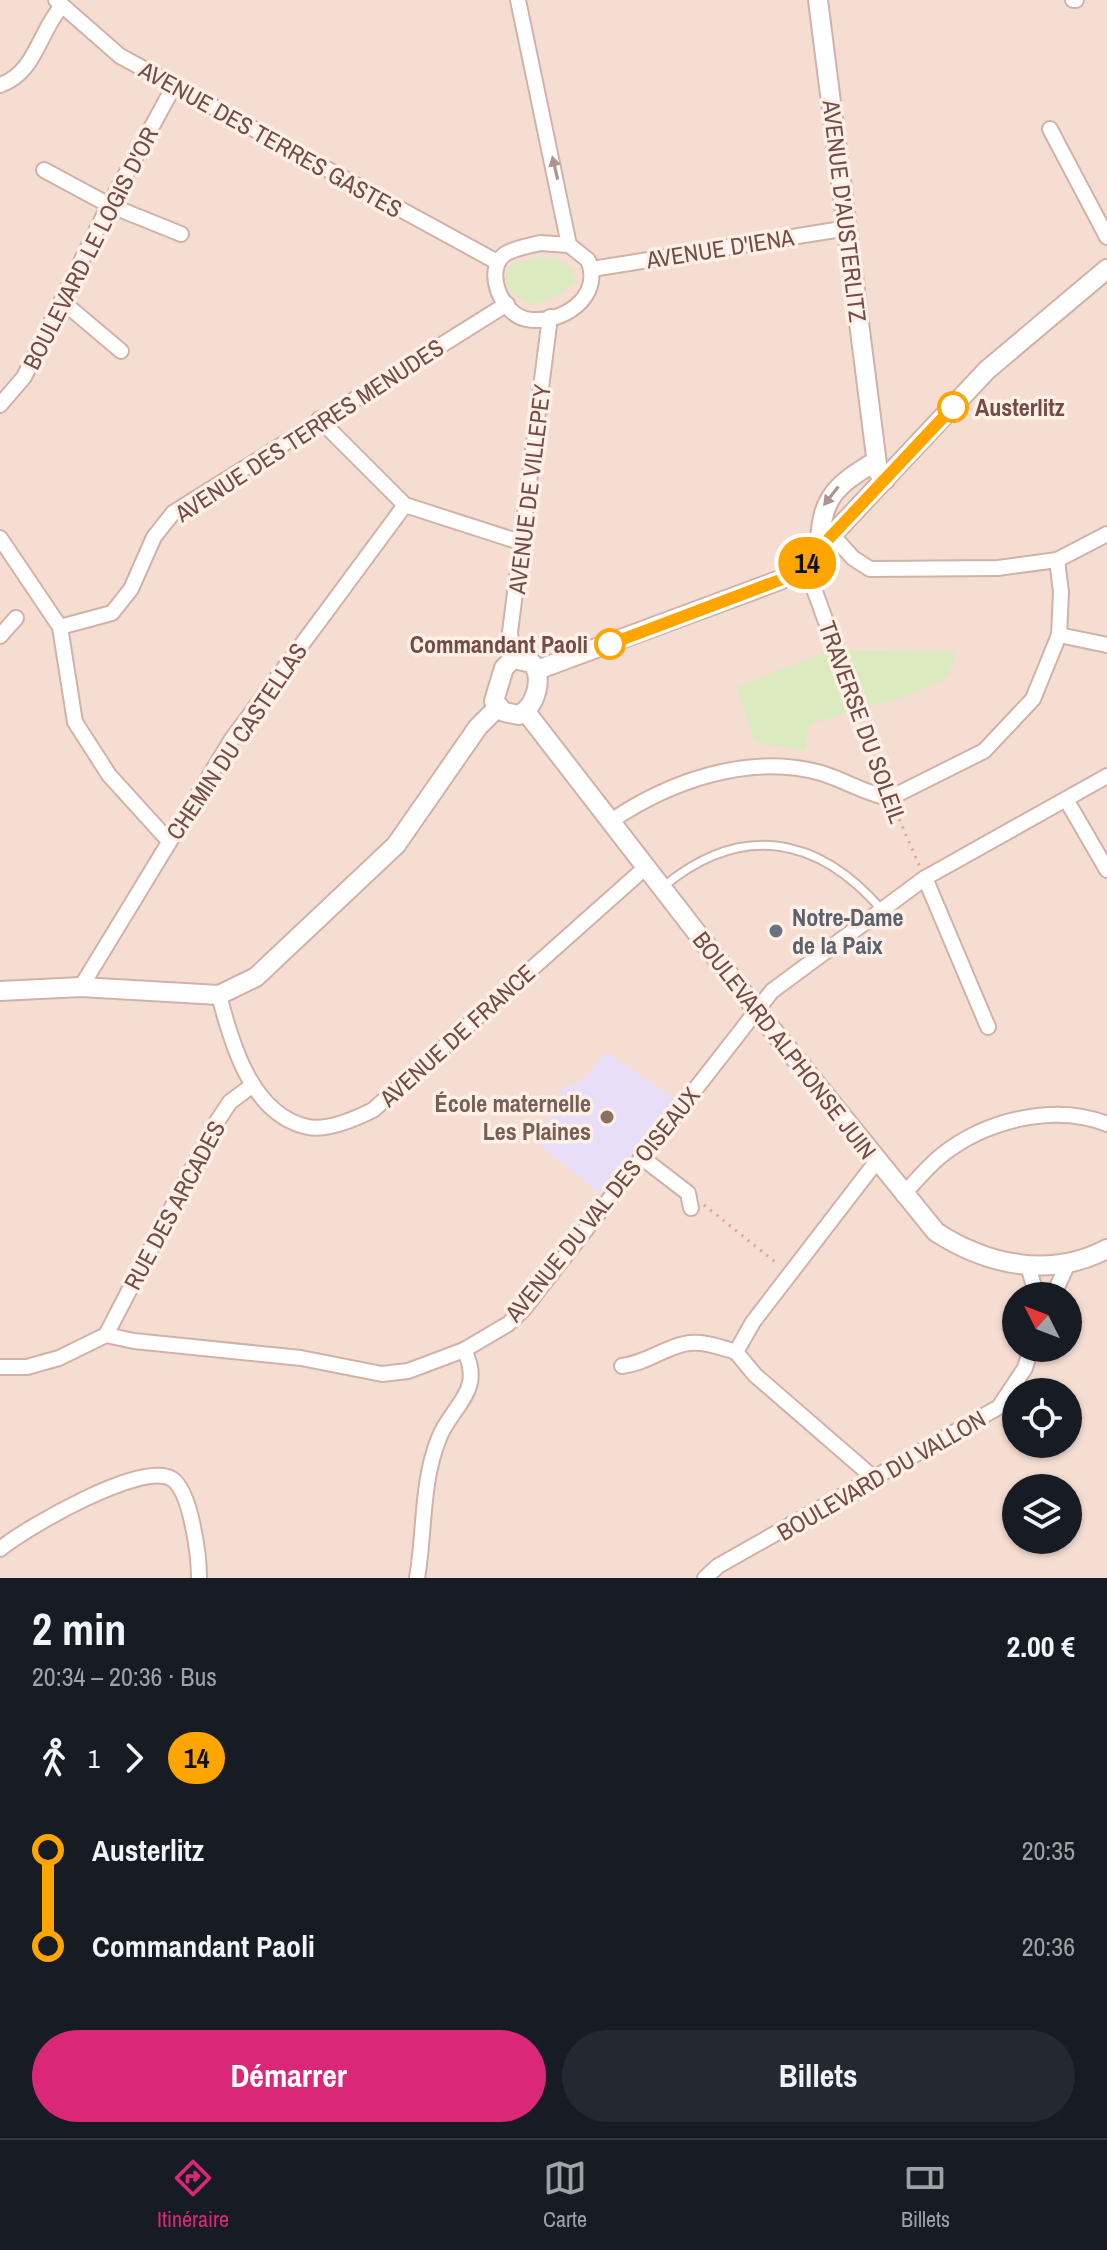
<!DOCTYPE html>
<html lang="fr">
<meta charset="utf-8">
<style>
:root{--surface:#171b24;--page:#242831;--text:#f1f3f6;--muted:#9ea1a6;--line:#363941;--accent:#db2777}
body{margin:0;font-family:"Archivo Narrow",sans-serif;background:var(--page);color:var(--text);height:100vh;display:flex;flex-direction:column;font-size:30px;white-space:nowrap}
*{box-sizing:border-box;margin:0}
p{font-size:26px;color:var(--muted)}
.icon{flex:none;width:44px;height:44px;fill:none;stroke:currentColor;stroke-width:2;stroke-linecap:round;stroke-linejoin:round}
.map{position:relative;height:1578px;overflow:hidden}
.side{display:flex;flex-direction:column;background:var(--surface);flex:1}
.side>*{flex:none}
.badge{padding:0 16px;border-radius:26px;font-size:28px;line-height:52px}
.needle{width:52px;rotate:312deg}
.tools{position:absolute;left:1002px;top:1282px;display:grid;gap:16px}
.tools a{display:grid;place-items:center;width:80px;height:80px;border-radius:50%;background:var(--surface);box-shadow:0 2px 6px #0004;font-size:40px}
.map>.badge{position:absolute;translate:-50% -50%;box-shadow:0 0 0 4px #fff}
.legs{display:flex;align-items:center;gap:12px;height:88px;padding:0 32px;font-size:26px}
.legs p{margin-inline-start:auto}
.summary{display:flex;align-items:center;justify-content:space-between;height:136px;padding:0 32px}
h1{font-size:44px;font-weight:700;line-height:60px}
.primary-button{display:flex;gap:16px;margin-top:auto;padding:16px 32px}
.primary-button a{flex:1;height:92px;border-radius:48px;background:var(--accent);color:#fff;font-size:32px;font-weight:700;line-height:92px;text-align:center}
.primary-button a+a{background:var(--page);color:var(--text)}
ul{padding:0 32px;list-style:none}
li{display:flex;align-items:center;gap:28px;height:96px;font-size:30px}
li i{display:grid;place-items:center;width:12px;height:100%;margin:0 10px;background:currentColor}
li i::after{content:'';width:20px;height:20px;margin:-10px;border:6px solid;border-radius:50%;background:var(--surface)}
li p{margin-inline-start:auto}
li:first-child i{background:linear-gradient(#0000 50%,currentColor 0)}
li:last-child i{background:linear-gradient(currentColor 50%,#0000 0)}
.dock{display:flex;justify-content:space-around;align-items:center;height:112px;border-top:2px solid var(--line);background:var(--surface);font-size:22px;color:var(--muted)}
.dock a{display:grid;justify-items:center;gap:4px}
.dock .on{color:var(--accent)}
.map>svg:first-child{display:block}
</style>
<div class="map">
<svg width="1107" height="1578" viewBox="0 0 1107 1578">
<rect width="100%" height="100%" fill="#fcebe1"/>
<path fill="#f6ddd2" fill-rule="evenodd" d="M 0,0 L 1107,0 L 1107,1578 L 0,1578 ZM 1016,1296 L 1068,1296 L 1068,1348 L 1016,1348 ZM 1016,1392 L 1068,1392 L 1068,1444 L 1016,1444 ZM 1016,1488 L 1068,1488 L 1068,1540 L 1016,1540 Z"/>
<path fill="#e8def8" d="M 606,1052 L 677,1100 L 602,1195 L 538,1144 L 563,1087 L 581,1082 Z"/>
<g fill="#dbeabf">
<path d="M 540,257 L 557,259 L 571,267 L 574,282 L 561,294 L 533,305 C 515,299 497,283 511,264 Z"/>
<path d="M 840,646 L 843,650 L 953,651 L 955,660 L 945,679 L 904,697 L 809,724 L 805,751 L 755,742 L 737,687 Z"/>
</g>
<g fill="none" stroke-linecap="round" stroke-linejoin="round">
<g stroke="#d0b2aa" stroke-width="11">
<path id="service" d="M 664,886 C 742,822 818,836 882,910"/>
</g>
<g stroke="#d0b2aa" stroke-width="18">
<g id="minor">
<path d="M 56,0 L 120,56 L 497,262"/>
<path d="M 518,0 L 569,245"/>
<path d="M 1073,0 L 1076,0"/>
<path d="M 0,85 C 36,73 39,31 62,6"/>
<path d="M 1050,129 L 1107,237"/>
<path d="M 44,170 L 109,205 L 181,234"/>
<path d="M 540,243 L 569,245 L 588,260 C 604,297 561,326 526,319 C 502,314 483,271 505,254 C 514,248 529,246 540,243 Z"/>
<path d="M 592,269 L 848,228"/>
<path d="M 63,302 L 121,351"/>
<path d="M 0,405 L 24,377 L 109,205 L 174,86"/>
<path d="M 319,419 L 405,505 L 523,543"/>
<path d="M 834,537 L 853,558 L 870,569 L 998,568 L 1057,560 L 1107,534"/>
<path d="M 0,538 L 60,627 L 75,722 L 109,775 L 168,840"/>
<path d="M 805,564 L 834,644"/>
<path d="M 60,627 L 112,613 L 131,589 L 154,537 L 173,513 L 507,304"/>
<path d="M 1059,635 L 1107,645"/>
<path d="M 0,636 L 16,618"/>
<path d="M 513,659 L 510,632 L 550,317"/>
<path d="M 1067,801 L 1107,870"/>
<path d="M 611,821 C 670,781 749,753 821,773 C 845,780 865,794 890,798 L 984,751 L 1033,699 L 1059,635 L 1061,592 L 1057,560"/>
<path d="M 925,878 L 988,1027"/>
<path d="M 81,987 L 232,739 L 405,505"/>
<path d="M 219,995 C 231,1042 251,1115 308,1127 C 328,1131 355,1119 373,1110 L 646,867"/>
<path d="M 641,1157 L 688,1193 L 691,1208"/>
<path d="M 903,1195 C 915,1182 928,1166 942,1155 C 986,1120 1055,1103 1107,1124"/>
<path d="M 1028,1266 L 1037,1296"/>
<path d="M 1053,1296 L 1069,1261"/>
<path d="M 106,1335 L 216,1123 L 230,1102 L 253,1085"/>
<path d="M 622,1366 C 646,1363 662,1349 684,1344 C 702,1340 720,1347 736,1352"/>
<path d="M 0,1367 L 27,1367 L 59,1358 L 106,1335 L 134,1341 L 301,1358 L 382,1374 L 408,1371 L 464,1350 L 508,1324 L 523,1310 L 772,991 L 925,878 L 1107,776"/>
<path d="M 875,1479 L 755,1375 L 736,1352 L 753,1322 L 876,1162"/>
<path d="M 0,1549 C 26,1528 142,1460 172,1479 C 191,1491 199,1556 199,1578"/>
<path d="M 417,1578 C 425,1532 421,1482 439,1438 C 452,1405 485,1391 464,1350"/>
<path d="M 705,1578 L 718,1566 L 999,1407 L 1025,1368 L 1031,1348"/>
</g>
</g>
<g stroke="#d0b2aa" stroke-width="22">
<g id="tertiary">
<path d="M 818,0 L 878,472 L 885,480"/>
<path d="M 820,551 C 820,499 833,487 876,461"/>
<path d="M 513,659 L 532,663 C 544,678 536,706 519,715 L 504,712 L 494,701 L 504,668 Z"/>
<path d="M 537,670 L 780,580 L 805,564 L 987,370 L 1107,269"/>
<path d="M 526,712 L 765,1021 L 936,1232 C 987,1265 1050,1279 1107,1249"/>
<path d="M 0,991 L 81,987 L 219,995 L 256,977 L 396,845 L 478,727 L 498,707"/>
</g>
</g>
<g stroke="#d7a49b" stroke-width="3" stroke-dasharray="2 6" stroke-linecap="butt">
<path d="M 839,658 L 884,782"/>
<path d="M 896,812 L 920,867"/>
<path d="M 704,1205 L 779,1265"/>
</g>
<use href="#service" stroke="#fff" stroke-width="7"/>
<use href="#minor" stroke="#fff" stroke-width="14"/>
<use href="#tertiary" stroke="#fff" stroke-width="18"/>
</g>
<defs><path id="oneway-solid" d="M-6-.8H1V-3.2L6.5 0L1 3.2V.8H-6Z" transform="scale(2)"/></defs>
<g fill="#ac9491">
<use href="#oneway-solid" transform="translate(555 168) rotate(-103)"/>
<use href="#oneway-solid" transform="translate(831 496) rotate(128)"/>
</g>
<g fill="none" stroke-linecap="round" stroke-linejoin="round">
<g stroke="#fff" stroke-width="18">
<path id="line-1" d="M 610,644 L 780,580 L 805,564 L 953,407"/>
</g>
<use href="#line-1" stroke="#ffa500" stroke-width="12"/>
</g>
<g fill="#fff" stroke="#ffa500" stroke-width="4">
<circle cx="953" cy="407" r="14"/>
<circle cx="610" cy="644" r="14"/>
</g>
<circle fill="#6b7280" stroke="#fff0e7" stroke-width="3" cx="776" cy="931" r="8"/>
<circle fill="#8d6e63" stroke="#fff0e7" stroke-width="3" cx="607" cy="1117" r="8"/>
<g text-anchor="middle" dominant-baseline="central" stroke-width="7" stroke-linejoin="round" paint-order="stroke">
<g font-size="24" fill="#744c47" stroke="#fff0e7">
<text transform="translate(271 139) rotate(29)">AVENUE DES TERRES GASTES</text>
<text transform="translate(845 211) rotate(83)">AVENUE D'AUSTERLITZ</text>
<text transform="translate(90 248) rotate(-63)">BOULEVARD LE LOGIS D'OR</text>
<text transform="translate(720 248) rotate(-9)">AVENUE D'IENA</text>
<text transform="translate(309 430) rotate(-33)">AVENUE DES TERRES MENUDES</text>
<text transform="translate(529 489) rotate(-83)">AVENUE DE VILLEPEY</text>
<text transform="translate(863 722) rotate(70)">TRAVERSE DU SOLEIL</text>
<text transform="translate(236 741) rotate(-56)">CHEMIN DU CASTELLAS</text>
<text transform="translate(457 1035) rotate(-42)">AVENUE DE FRANCE</text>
<text transform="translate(785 1045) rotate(52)">BOULEVARD ALPHONSE JUIN</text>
<text transform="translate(602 1204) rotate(-51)">AVENUE DU VAL DES OISEAUX</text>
<text transform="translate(174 1205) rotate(-62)">RUE DES ARCADES</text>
<text transform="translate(881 1475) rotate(-30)">BOULEVARD DU VALLON</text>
</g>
<g font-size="24" font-weight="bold" fill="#744c47" stroke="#fff0e7" text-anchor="start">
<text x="975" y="407">Austerlitz</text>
<text x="588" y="644" text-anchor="end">Commandant Paoli</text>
</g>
<g font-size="24" font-weight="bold" fill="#5b616d" stroke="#fff0e7" text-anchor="start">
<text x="792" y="917">Notre-Dame<tspan x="792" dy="28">de la Paix</tspan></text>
</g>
<g font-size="24" font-weight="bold" fill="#785e54" stroke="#fff0e7" text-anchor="end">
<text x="591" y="1103">École maternelle<tspan x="591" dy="28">Les Plaines</tspan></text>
</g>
</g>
</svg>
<div class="tools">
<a><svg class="needle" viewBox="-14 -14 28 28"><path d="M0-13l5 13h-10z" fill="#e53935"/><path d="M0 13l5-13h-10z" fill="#9ea1a6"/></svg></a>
<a><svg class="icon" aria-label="locate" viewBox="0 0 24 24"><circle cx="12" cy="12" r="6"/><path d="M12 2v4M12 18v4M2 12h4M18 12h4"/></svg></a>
<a><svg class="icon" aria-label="layers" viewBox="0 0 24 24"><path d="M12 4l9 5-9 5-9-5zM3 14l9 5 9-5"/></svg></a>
</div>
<b class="badge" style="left:807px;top:563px;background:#ffa500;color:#111">14</b>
</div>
<section class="side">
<div class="summary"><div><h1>2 min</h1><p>20:34 – 20:36 · Bus</p></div><b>2.00 €</b></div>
<div class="legs"><svg class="icon" aria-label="walk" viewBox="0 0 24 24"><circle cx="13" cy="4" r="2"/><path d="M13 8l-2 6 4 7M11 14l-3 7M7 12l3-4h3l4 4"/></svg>1<svg class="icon" aria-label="forward" viewBox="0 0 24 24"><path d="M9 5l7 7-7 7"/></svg><b class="badge" style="background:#ffa500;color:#111">14</b></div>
<ul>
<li><i style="color:#ffa500"></i><b>Austerlitz</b><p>20:35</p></li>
<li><i style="color:#ffa500"></i><b>Commandant Paoli</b><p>20:36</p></li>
</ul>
<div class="primary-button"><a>Démarrer</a><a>Billets</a></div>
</section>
<nav class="dock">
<a class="on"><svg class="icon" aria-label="directions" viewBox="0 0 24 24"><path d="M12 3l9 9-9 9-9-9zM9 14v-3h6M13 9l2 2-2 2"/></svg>Itinéraire</a>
<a><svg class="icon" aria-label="map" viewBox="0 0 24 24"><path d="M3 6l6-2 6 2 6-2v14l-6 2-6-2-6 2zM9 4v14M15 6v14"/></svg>Carte</a>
<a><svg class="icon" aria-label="tickets" viewBox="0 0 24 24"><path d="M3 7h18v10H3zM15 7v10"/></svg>Billets</a>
</nav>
